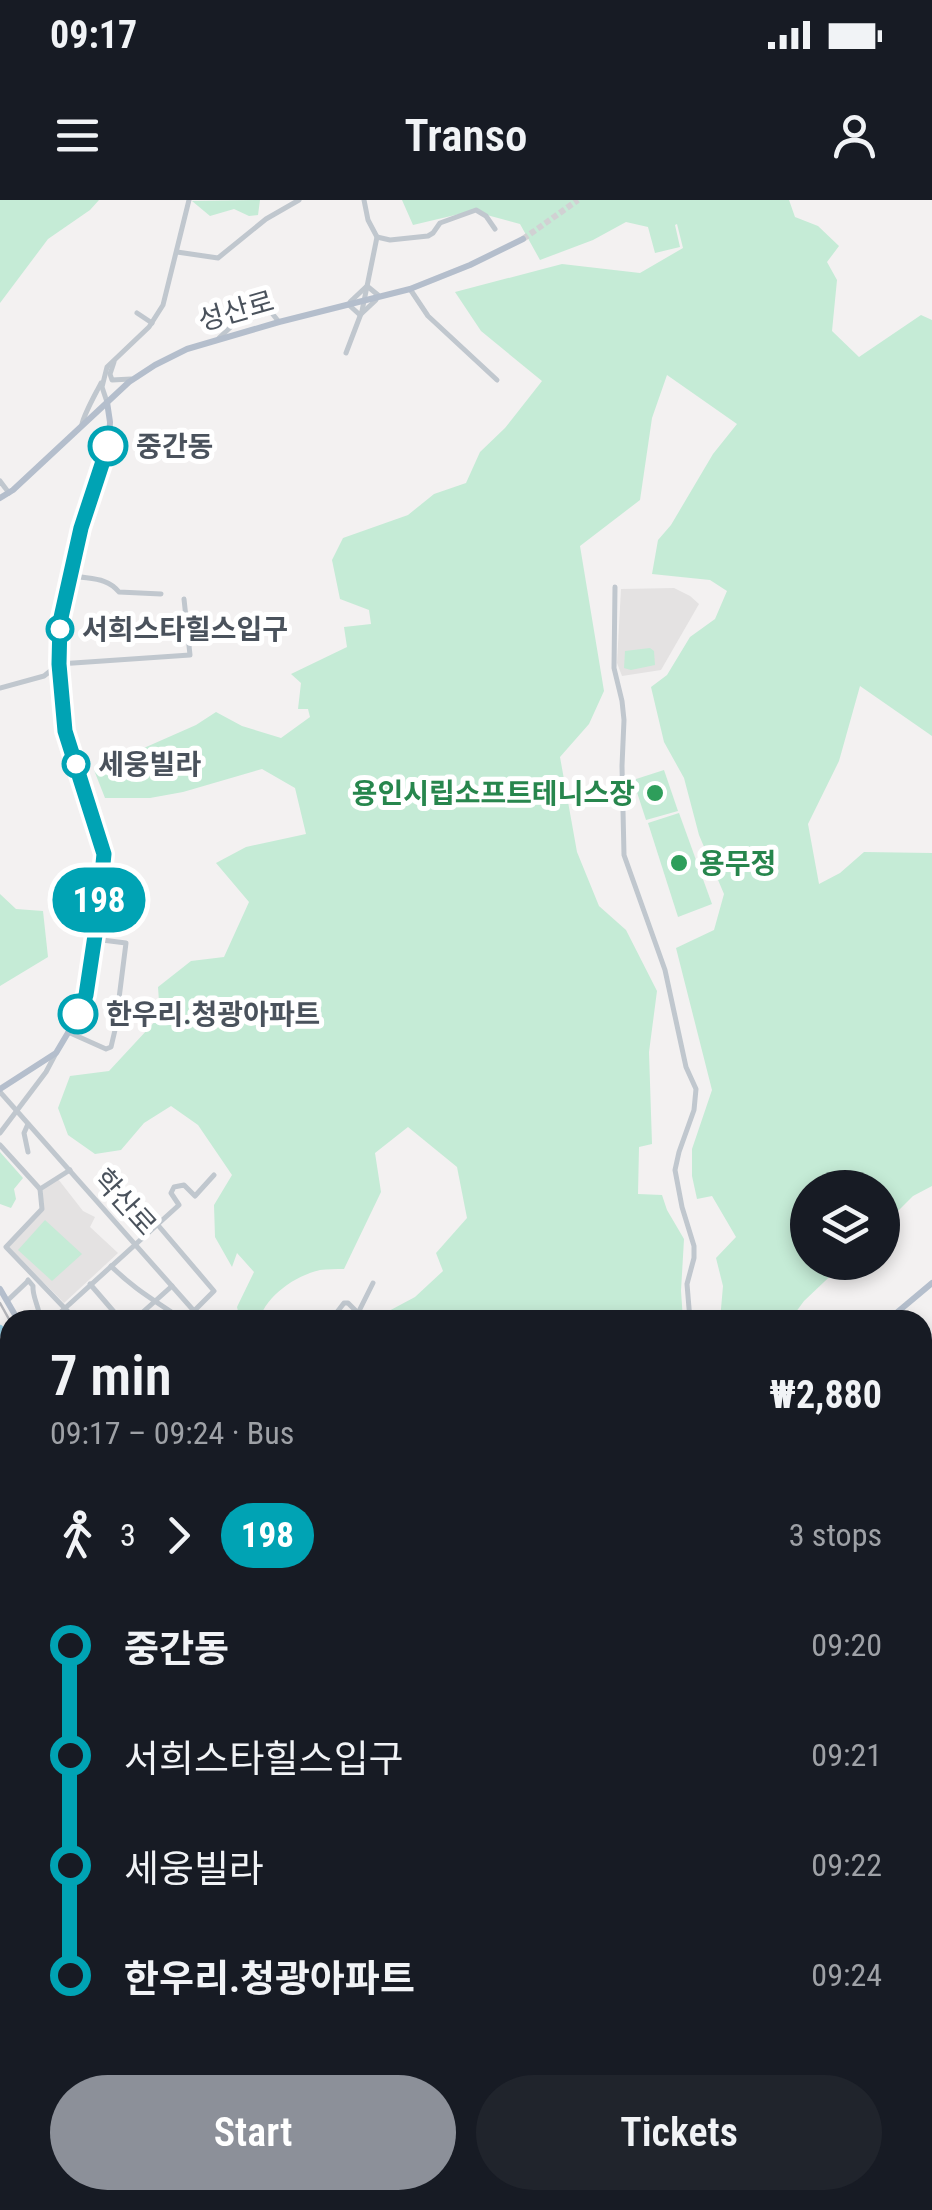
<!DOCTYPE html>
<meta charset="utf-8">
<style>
:root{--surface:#171b24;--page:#20242c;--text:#f1f3f6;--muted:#9ea1a6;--accent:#8c9099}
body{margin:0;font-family:"Roboto Condensed","Noto Sans KR",sans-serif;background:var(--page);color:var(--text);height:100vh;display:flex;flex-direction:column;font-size:38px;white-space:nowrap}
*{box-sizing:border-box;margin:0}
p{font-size:32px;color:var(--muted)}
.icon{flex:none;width:55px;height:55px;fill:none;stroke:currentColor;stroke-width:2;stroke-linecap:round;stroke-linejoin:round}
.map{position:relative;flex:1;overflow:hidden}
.side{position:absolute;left:0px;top:1110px;width:932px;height:900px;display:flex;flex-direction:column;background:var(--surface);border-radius:30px 30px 0 0;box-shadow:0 5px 15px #0003}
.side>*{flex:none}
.badge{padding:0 20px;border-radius:32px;font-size:35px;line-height:65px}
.controls{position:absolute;left:790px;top:970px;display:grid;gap:20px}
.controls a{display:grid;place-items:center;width:110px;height:110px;border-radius:50%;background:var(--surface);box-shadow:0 5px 15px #0003;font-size:50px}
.map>.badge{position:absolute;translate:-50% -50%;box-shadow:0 0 0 5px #fff}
.legs{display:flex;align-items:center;gap:15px;height:110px;padding:0 50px;font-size:32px}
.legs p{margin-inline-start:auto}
.headline{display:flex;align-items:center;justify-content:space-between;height:170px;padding:0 50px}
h1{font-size:55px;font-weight:600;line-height:75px}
.action{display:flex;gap:20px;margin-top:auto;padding:20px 50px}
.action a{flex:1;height:115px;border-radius:60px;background:var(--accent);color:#fff;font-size:40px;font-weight:600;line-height:115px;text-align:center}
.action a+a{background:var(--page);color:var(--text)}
ul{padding:0 50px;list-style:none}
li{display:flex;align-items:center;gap:35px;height:110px;font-size:38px}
li i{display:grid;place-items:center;width:15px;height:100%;margin:0 12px;background:currentColor}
li i::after{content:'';width:25px;height:25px;margin:-12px;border:8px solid;border-radius:50%;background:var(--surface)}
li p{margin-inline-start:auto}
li:first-child i{background:linear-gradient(#0000 50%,currentColor 0)}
li:last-child i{background:linear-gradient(currentColor 50%,#0000 0)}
.status{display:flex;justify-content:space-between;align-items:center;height:70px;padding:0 50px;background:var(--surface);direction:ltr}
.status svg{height:28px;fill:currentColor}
header{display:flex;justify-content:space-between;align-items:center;height:130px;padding:0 50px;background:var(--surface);font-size:45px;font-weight:600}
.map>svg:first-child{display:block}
</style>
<div class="status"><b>09:17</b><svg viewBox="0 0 49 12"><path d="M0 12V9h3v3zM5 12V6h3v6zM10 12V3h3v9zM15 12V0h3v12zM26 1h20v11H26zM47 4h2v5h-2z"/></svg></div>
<header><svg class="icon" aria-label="menu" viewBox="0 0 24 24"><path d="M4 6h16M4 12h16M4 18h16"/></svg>Transo<svg class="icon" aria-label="person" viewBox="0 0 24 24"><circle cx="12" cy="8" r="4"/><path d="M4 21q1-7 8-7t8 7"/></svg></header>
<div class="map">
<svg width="932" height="2010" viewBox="0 0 932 2010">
<rect width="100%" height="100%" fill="#f3f1f1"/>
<g fill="#e4e2e2">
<path d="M 674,388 L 690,396 L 699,404 L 661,470 L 622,476 L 617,463 L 621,389 Z"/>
<path d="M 58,979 L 83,1011 L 95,1017 L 90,1027 L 118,1053 L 64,1103 L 9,1047 L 44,1010 L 42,989 Z"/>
</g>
<g fill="#c5ebd6">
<path d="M 0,0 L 99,0 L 90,10 L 48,39 L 0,103 Z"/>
<path d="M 260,0 L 258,15 L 249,16 L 234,9 L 210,16 L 192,1 Z"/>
<path d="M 402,0 L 789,0 L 795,17 L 818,26 L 839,46 L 827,62 L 837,80 L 832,131 L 859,157 L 921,115 L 932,120 L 932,536 L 860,486 L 839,561 L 808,624 L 819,684 L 840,673 L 864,652 L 932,653 L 932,986 L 913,996 L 883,1026 L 882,988 L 808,988 L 808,1062 L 844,1063 L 804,1101 L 790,1120 L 720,1120 L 723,1086 L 716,1058 L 736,1037 L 712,996 L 697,999 L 692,976 L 692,949 L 712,890 L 676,748 L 714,730 L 724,694 L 699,635 L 684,578 L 664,542 L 651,487 L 667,475 L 690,437 L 715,419 L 727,391 L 710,380 L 652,374 L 658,340 L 671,325 L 713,254 L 737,224 L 667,175 L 652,218 L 640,300 L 580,346 L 604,491 L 589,524 L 560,557 L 577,652 L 599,706 L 626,730 L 657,791 L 649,852 L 652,944 L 639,947 L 638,994 L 662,995 L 667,1010 L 684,1039 L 681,1091 L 683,1120 L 372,1120 L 415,1097 L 443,1071 L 436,1053 L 467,1018 L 457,967 L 408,927 L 375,953 L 381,992 L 344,1069 C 336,1069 327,1069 320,1070 C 295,1076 267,1095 259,1120 L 240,1120 L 237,1107 L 254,1072 L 237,1053 L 232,1067 L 215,1037 L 214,1005 L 232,975 L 198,925 L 171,906 L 144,923 L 121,950 L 95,954 L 68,935 L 58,908 L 70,876 L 109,871 L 160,816 L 158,787 L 191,761 L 224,757 L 249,702 L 216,663 L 246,647 L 306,634 L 295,588 L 262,569 L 183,592 L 150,598 L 105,598 L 94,570 L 196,525 L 216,512 L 242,526 L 281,538 L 310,517 L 308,509 L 298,509 L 301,483 L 291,474 L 347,447 L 344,427 L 371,424 L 369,410 L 340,399 L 332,360 L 343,338 L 408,315 L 434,294 L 466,283 L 480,252 L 505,228 L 542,181 L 481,131 L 455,92 L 562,64 L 640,73 L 683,48 L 677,24 L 675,25 L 680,47 L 655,53 L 648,27 L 626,22 L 593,40 L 540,60 L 520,24 L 472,11 L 413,25 Z"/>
<path d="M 650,448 L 654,451 L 655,465 L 631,470 L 624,468 L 625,451 Z"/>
<path d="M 664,570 L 678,611 L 646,620 L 633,580 Z"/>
<path d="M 679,613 L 712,704 L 678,717 L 648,623 Z"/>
<path d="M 0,694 L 16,709 L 43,711 L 48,757 L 0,786 Z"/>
<path d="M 0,952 L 23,978 L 14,989 L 16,999 L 11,1008 L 0,1004 Z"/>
<path d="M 45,1020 L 82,1054 L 52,1081 L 18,1050 Z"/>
<path d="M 932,1576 L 932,1776 L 923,1792 L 922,1584 L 931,1585 Z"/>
<path d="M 923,1816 L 932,1826 L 932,2010 L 678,2010 L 669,2000 L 922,2000 Z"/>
<path d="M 93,2000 L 385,2000 L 386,2010 L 87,2010 Z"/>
</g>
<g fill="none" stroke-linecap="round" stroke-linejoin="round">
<path stroke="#97cde3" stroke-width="2.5" d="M 550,2000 L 552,2010"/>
<g stroke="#97cde3" stroke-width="8">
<path d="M 0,1129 L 10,1143"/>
<path d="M 922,1202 L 932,1196"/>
<path d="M 0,1881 L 10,1878"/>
</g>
<path stroke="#d1d1d3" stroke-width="6" stroke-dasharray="6 3" stroke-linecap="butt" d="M 523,39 L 578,0"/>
<g stroke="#c0c7ce" stroke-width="5">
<path d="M 377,37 L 390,40 L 428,36 L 433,33 L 440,23 L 476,10 L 486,16 L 495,29"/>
<path d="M 177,52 L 218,58 L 266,19 L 299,0"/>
<path d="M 410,89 L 428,116 L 497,180"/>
<path d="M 350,102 L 367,86 L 378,95"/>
<path d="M 349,105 L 360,115 L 376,100"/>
<path d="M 137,113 L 152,123"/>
<path d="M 219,138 L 235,123 L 271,112 L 279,122"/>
<path d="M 346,153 L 362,111 L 377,37 L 368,20 L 364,0"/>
<path d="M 114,162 L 110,174 L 112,180 L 131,179"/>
<path d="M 107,202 L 102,187 L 107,167 L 149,127 L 163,105 L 189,0"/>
<path d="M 82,224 C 85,212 95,195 101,183"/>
<path d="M 0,281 L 9,293"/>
<path d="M 70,375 C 89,380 106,376 119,392 L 161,394"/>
<path d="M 615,387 L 614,468 L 622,501 L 624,520 L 622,566 L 624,655 L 665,770 L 686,867 L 696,889 L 694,910 L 679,952 L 675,970 L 682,1007 L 694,1046 L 694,1058 L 687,1084 L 690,1120"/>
<path d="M 0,488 L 44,476 L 59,464 L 190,455 L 184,399"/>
<path d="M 68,832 L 106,849 L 111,847 L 115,830 L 126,743 L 94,739"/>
<path d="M 0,892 L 202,1120"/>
<path d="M 0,933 L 46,872 L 55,855"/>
<path d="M 0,945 L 40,989"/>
<path d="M 28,952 L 24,933 L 28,924"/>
<path d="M 70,970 L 40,989 L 42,1009 L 6,1047 L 76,1120"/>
<path d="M 157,1024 L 214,1091 L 194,1111"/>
<path d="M 111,1066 C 135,1090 156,1101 183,1120"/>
<path d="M 28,1080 L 33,1086 C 32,1097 40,1108 40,1120"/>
<path d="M 90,1084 L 121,1120"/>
<path d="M 7,1101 L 28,1081"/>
<path d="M 52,1120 L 179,1005 L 171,993 L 174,987 L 184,985 L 195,996 L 214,975"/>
<path d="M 134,1120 L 172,1086"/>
<path d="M 331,1120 L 344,1103 L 348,1103 L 358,1113"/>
<path d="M 351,1120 L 358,1113 L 373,1083"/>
<path d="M 0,1159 L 10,1167"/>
<path d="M 0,1166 L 10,1157"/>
<path d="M 922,1168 L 932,1160"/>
<path d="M 0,1211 L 10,1216"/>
<path d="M 0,1253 L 10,1259"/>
<path d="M 922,1269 L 932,1257"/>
<path d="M 0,1295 L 10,1279"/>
<path d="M 0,1354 L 10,1343"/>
<path d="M 922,1440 L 932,1439"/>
<path d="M 0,1482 L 10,1492"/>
<path d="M 0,1499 L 10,1509"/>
<path d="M 0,1532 L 10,1523"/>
<path d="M 0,1534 L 6,1536 L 10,1532"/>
<path d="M 0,1601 L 7,1588 L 10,1555"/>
<path d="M 0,1699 L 10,1706"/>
<path d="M 0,1770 L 10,1752"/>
<path d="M 0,1860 L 10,1853"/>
<path d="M 922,1877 L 932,1885"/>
<path d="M 0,1923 L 10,1916"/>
<path d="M 10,1950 L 6,1960 L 10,1968"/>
<path d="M 448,2000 L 452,2010"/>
<path d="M 564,2000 L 566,2010"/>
</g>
<g stroke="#b4becc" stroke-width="6">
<path d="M 0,298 L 13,290 L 129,182 L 155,165 L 187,149 L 279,122 L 410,89 L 470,65 L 523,39"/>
<path d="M 0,889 L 56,853 L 78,816 L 86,795 L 97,722 L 104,654 L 65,531 L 59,464 L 60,422 L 81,328 L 109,242 L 110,222 L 107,202"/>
<path d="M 0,1089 L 18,1120"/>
<path d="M 888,1120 L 932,1083"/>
<path d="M 922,1240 L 932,1234"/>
<path d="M 0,1290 L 10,1297"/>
<path d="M 0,1494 L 10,1504"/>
<path d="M 0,1680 L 10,1662"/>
<path d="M 465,2000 L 474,2010"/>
<path d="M 472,2000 L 480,2010"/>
<path d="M 60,2010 L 65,2000"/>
</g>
<g stroke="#b4b5ba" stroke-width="2.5">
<path d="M 0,1103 L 10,1121"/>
<path d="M 922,1228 L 932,1222"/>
</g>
</g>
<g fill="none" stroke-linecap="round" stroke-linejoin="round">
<g stroke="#fff" stroke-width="22">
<path id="line-1" d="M 78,814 L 86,795 L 97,722 L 104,654 L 65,531 L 59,464 L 60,422 L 81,328 L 108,246"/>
</g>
<use href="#line-1" stroke="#00a3b4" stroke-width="15"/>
</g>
<g fill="#fff" stroke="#00a3b4" stroke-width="5">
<circle cx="108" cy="246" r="18"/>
<circle cx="60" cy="429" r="12"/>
<circle cx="76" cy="564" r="12"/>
<circle cx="78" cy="814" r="18"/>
</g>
<g fill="#2e9e5b" stroke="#fff" stroke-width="4">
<circle cx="655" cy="593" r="10"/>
<circle cx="679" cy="663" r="10"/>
</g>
<g text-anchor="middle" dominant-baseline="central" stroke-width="10" stroke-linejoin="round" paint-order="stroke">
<g font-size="28" fill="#4a525c" stroke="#fff">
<text transform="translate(236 111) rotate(-16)">성산로</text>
<text transform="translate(125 1002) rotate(48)">학산로</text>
</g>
<g font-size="28" font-weight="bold" fill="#4a525c" stroke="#fff" text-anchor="start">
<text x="136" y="246">중간동</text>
<text x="82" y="429">서희스타힐스입구</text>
<text x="98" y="564">세웅빌라</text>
<text x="106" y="814">한우리.청광아파트</text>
</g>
<g font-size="28" font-weight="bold" fill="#27864d" stroke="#fff" text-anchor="end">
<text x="635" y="593">용인시립소프트테니스장</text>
<text x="699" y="663" text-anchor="start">용무정</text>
</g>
</g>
</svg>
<div class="controls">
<a><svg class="icon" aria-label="layers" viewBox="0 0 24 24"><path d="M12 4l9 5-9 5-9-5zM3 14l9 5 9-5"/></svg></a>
</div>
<b class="badge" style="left:99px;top:700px;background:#00a3b4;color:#fff">198</b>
<section class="side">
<div class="headline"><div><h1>7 min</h1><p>09:17 – 09:24 · Bus</p></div><b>₩2,880</b></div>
<div class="legs"><svg class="icon" aria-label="walk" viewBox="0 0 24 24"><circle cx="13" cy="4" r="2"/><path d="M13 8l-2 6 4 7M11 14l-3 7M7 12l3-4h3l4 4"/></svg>3<svg class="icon" aria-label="forward" viewBox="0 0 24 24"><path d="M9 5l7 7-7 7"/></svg><b class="badge" style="background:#00a3b4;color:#fff">198</b><p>3 stops</p></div>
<ul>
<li><i style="color:#00a3b4"></i><b>중간동</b><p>09:20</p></li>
<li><i style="color:#00a3b4"></i><span>서희스타힐스입구</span><p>09:21</p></li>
<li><i style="color:#00a3b4"></i><span>세웅빌라</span><p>09:22</p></li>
<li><i style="color:#00a3b4"></i><b>한우리.청광아파트</b><p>09:24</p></li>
</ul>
<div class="action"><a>Start</a><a>Tickets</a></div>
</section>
</div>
